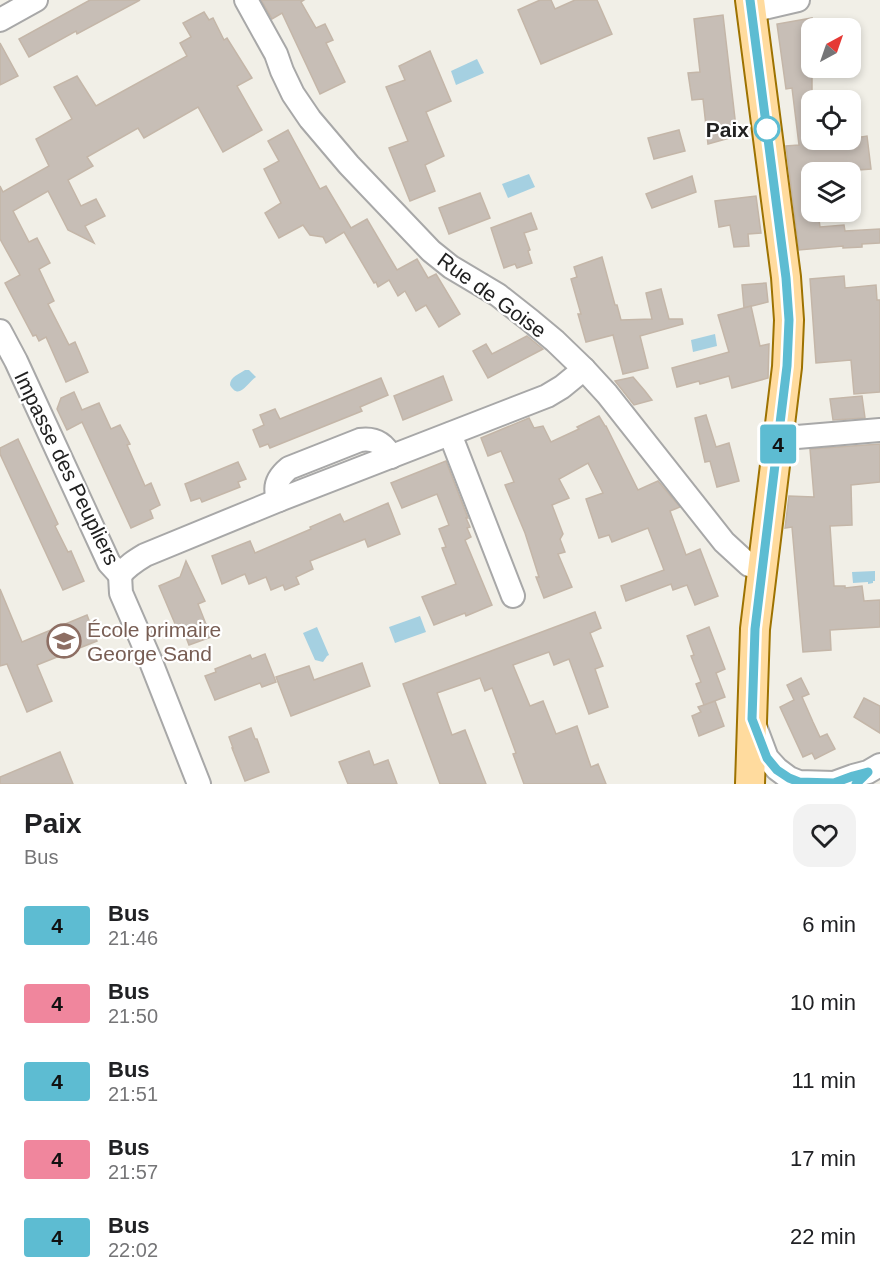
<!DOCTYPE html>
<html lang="fr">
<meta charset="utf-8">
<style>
:root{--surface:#fff;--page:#f2f2f2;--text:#202124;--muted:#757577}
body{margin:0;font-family:Arial,sans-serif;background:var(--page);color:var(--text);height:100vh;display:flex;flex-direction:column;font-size:22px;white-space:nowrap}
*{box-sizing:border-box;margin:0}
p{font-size:20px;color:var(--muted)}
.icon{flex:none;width:33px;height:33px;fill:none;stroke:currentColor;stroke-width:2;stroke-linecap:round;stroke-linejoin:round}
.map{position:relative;height:784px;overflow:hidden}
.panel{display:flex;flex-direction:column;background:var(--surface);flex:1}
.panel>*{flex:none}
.badge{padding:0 12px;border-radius:4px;font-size:21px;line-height:39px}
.needle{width:39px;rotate:40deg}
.controls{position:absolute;left:801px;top:18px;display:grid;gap:12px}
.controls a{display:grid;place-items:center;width:60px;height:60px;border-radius:12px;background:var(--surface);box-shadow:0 3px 9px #0003;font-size:30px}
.map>.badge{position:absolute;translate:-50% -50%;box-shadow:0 0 0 3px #fff}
.round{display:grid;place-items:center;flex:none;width:63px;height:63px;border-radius:18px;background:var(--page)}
.headline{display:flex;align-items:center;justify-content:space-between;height:102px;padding:0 24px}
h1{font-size:28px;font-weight:700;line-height:45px}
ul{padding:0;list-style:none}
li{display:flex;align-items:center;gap:18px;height:78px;padding:0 24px}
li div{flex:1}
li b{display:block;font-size:22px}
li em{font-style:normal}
li .badge{min-width:66px;font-weight:700;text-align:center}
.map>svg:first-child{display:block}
</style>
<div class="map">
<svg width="880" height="784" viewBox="0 0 880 784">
<rect width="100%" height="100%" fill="#f1efe7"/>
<g fill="#a5d0e1">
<path d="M 477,59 L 484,73 L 456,85 L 451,71 Z"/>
<path d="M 529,174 L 535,187 L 508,198 L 502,184 Z"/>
<path d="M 715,334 L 717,346 L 693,352 L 691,340 Z"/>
<path d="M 245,370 L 249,370 L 256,377 C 247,383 239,401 230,385 C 230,377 239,374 245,370 Z"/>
<path d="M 875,571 L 875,581 L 873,581 L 873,583 L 868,584 L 868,582 L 853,583 L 852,572 Z"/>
<path d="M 420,616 L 426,632 L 395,643 L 389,627 Z"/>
<path d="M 317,627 L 329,655 L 327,656 L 323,662 L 315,660 L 303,633 Z"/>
</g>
<g fill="#c7beb6" stroke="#c4b6a8" stroke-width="1.5">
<path d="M 90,0 L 140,0 L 77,34 L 76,31 L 29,57 L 19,39 Z"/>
<path d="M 261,0 L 304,0 L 301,2 L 316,28 L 325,24 L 333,40 L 326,43 L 345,82 L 320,94 L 282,13 L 272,19 Z"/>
<path d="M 540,0 L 551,0 L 555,9 L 575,0 L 597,0 L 612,34 L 541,64 L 518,10 Z"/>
<path d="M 204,12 L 209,20 L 213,18 L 224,40 L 227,38 L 252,78 L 237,86 L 262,130 L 223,152 L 198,107 L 144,138 L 138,128 L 87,157 L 93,166 L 68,180 L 81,206 L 96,199 L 105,216 L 85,226 L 94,243 L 68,230 L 48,191 L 13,211 L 29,242 L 37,238 L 50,263 L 39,269 L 54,301 L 48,304 L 69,345 L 75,342 L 88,372 L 66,382 L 46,337 L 39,341 L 36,335 L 33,336 L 5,283 L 20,275 L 0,239 L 0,186 L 3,192 L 49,166 L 36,139 L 72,119 L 54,87 L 77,76 L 96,106 L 187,56 L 180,43 L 191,37 L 183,23 Z"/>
<path d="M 723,15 L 737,136 L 708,144 L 703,99 L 692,100 L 688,73 L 700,72 L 694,19 Z"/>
<path d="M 812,18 L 812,146 L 843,143 L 843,140 L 867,136 L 871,169 L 832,172 L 812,172 L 812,212 L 818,212 L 820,227 L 844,225 L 845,231 L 880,229 L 880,243 L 862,244 L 862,247 L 843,248 L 843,246 L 799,250 L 786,146 L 799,145 L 792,88 L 786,89 L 777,24 Z"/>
<path d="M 0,43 L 18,76 L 0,85 Z"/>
<path d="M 430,51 L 451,101 L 426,112 L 444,156 L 425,165 L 435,191 L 410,201 L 389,148 L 408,141 L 386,87 L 405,80 L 399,66 Z"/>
<path d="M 288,130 L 320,189 L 326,186 L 351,228 L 367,219 L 397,270 L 417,259 L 428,278 L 436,274 L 460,314 L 439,327 L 426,305 L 416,311 L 405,291 L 398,296 L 389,280 L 378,287 L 376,282 L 374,283 L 344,232 L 326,243 L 323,237 L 310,235 L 303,225 L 279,238 L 265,213 L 281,203 L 264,169 L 279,161 L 268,141 Z"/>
<path d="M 679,130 L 685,151 L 654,159 L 648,138 Z"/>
<path d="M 692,176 L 696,192 L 652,208 L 646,194 Z"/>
<path d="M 480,193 L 490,218 L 449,234 L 439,208 Z"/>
<path d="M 756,196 L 761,233 L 748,234 L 749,246 L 734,247 L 730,225 L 719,227 L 715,201 Z"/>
<path d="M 531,213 L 537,229 L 524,233 L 530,250 L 528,251 L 532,263 L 517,268 L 515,264 L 504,268 L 491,228 Z"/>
<path d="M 602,257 L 615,305 L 617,305 L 621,320 L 652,319 L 646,293 L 661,289 L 669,319 L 682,319 L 683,324 L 640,336 L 648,368 L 623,374 L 613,335 L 586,342 L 578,314 L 581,314 L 571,279 L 577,277 L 574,267 Z"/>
<path d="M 844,276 L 845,288 L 876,285 L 877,300 L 880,300 L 880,392 L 854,394 L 851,360 L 816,363 L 810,279 Z"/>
<path d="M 766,283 L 768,302 L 744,308 L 742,285 Z"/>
<path d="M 751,306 L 760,346 L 769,344 L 768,378 L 732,388 L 729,376 L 700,384 L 699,381 L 677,387 L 672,368 L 729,352 L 718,315 Z"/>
<path d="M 527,336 L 543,349 L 488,378 L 473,351 L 486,344 L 492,354 Z"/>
<path d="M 443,376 L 452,400 L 403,420 L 394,396 Z"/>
<path d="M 633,377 L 645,391 L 652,400 L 634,405 L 615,381 Z"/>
<path d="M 381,378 L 388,395 L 360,407 L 362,411 L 270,448 L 268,444 L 260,447 L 253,430 L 264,425 L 260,415 L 275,409 L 280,419 Z"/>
<path d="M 74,392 L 82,410 L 99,403 L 111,429 L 120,425 L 130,444 L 127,445 L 145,486 L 151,483 L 160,505 L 150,510 L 153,518 L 131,528 L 82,422 L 67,430 L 57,409 L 61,398 Z"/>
<path d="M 862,396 L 865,418 L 833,420 L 830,399 Z"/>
<path d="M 706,415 L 716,447 L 729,443 L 739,481 L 717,487 L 710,461 L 705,462 L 695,418 Z"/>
<path d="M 599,416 L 605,426 L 606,426 L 638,490 L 658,481 L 680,507 L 670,511 L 686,555 L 700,549 L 718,596 L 695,605 L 687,585 L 673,590 L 671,584 L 626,601 L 621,586 L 664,570 L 648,528 L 612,542 L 609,535 L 599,538 L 586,499 L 603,493 L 588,463 L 559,479 L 569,498 L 552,505 L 563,534 L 560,539 L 565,552 L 558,554 L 572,587 L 544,598 L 536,577 L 539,577 L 525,533 L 505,485 L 514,482 L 501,451 L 488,456 L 481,438 L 529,418 L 534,428 L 543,426 L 551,442 L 579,429 L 577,427 Z"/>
<path d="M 18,439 L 58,524 L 55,526 L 68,552 L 71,551 L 84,581 L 63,590 L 0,454 L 0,448 Z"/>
<path d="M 880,444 L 880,482 L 851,485 L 852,525 L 830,526 L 834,586 L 845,586 L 845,588 L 862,586 L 864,601 L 880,600 L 880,627 L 830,630 L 831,650 L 803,652 L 792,527 L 785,528 L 789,496 L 814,497 L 810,449 Z"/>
<path d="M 446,461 L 468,518 L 466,518 L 470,527 L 467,528 L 471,537 L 465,540 L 492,605 L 466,616 L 465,613 L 434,625 L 422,597 L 456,584 L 442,548 L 446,547 L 439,529 L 449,525 L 437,494 L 402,508 L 391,483 Z"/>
<path d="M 238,462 L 246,479 L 238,482 L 240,487 L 202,502 L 200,498 L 191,501 L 185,484 Z"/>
<path d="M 388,503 L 400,534 L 368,547 L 365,539 L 310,561 L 313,569 L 296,577 L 299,584 L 285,590 L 283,585 L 271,590 L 266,577 L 249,584 L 245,574 L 222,584 L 212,556 L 250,541 L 255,553 L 311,529 L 310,527 L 340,514 L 344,522 Z"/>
<path d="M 186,561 L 205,601 L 198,604 L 211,637 L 189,645 L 181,624 L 176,626 L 159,586 L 180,577 Z"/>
<path d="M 0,589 L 22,642 L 87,615 L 97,641 L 37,665 L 52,701 L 27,712 L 7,664 L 0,666 Z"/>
<path d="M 595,612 L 601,628 L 590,633 L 603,666 L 595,669 L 608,707 L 589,714 L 569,659 L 554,665 L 549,652 L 513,665 L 530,706 L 543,701 L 556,734 L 577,726 L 591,767 L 598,764 L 606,784 L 524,784 L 513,754 L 516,753 L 492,688 L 485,691 L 480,678 L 437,693 L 452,735 L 465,730 L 486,784 L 440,784 L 403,684 Z"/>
<path d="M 709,627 L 725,669 L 716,673 L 725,697 L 704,705 L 715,701 L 724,726 L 699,736 L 692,716 L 701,712 L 698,707 L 704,705 L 696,684 L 701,682 L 691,656 L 694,655 L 687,636 Z"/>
<path d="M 265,654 L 276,682 L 262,687 L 260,683 L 215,700 L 205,676 L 216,672 L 215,669 L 250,655 L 252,659 Z"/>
<path d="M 362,663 L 370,686 L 291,716 L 276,677 L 309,666 L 314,680 Z"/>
<path d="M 801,678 L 809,694 L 802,697 L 813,722 L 820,737 L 827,734 L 835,749 L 815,759 L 812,753 L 803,757 L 780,707 L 794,700 L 787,685 Z"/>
<path d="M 864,698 L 880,706 L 880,733 L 854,717 Z"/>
<path d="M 251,728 L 255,739 L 257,739 L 269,772 L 245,781 L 232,748 L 233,748 L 229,737 Z"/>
<path d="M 369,751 L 374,765 L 388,760 L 397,784 L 348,784 L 339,762 Z"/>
<path d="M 60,752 L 73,784 L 0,784 L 0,777 Z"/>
</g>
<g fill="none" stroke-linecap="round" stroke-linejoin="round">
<g stroke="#a8a8a8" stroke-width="26">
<g id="minor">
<path d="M 246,0 L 276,54 L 282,71 L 293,94 L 310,119 L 349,165 L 431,251 L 451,267 L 498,295 L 531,321 L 555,341 L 584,369 L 607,394 L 724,542 L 749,565 L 763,569"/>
<path d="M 751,11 L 798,0"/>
<path d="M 0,20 L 36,0"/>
<path d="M 0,331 L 16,361 L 109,563 L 120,575 C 127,566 135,561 145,555 L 279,500 L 547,396 L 562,387 L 584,369"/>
<path d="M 450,434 L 513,596"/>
<path d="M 779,437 L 797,437 L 880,430"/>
<path d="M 279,500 C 273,487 278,477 289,468 L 360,440 C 375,438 384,443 391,457"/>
<path d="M 120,575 L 121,593 L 151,662 L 199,784"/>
<path d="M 755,726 L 767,758 L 777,769 L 789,778 L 799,782 L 834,783"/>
<path d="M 831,784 L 853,776 L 868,772 L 880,765"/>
</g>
</g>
<g stroke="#9d7200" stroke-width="32">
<path id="major" d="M 750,784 L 755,629 L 787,367 L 789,320 L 786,277 L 750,0"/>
</g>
<use href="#minor" stroke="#fff" stroke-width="22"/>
<use href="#major" stroke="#ffdb9e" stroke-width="28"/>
</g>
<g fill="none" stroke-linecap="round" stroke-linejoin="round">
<g stroke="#fff" stroke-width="14">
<path id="line" d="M 750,0 L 786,278 L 789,320 L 787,366 L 755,629 L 752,719 L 767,758 L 777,770 L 789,778 L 799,782 L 834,783 L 853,776 L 868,772 L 856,784"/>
</g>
<use href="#line" stroke="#5dbcd2" stroke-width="9"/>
</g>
<defs>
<g id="school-ring" transform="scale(1.725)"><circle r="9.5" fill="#fff" stroke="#8d6e63" stroke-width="1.5"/><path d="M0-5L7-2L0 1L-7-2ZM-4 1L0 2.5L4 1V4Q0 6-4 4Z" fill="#8d6e63"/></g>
</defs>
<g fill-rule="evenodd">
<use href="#school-ring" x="64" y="641"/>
</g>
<circle fill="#fff" stroke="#5dbcd2" stroke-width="3" cx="767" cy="129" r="12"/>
<g text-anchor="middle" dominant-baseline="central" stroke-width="4.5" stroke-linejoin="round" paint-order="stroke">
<g font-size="21" font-weight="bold" fill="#212121" stroke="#fff" text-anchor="end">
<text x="749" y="129">Paix</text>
</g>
<g font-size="21" fill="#212121" stroke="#fff">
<text transform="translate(492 295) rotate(36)">Rue de Goise</text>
<text transform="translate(67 468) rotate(64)">Impasse des Peupliers</text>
</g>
<g font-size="21" fill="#785e54" stroke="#fff" text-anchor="start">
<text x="87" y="629">École primaire<tspan x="87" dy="24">George Sand</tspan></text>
</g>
</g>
</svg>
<div class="controls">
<a><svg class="needle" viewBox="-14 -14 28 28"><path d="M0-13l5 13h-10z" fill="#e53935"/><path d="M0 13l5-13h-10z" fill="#757577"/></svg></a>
<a><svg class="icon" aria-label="locate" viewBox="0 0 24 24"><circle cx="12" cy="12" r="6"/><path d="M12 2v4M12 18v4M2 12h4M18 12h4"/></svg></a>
<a><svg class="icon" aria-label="layers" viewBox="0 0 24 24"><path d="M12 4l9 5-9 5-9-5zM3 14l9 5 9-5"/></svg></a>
</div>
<b class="badge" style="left:778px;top:444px;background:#5dbcd2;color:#111">4</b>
</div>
<section class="panel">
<div class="headline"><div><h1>Paix</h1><p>Bus</p></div><a class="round"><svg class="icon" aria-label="heart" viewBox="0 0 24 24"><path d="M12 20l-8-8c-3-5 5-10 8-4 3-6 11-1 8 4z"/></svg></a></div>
<ul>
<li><span class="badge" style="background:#5dbcd2;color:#111">4</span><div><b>Bus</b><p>21:46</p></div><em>6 min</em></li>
<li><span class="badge" style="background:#f0869d;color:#111">4</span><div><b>Bus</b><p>21:50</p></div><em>10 min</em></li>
<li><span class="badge" style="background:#5dbcd2;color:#111">4</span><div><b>Bus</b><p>21:51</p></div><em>11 min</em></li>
<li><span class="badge" style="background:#f0869d;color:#111">4</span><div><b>Bus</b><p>21:57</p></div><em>17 min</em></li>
<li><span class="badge" style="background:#5dbcd2;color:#111">4</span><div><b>Bus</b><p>22:02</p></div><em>22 min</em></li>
</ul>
</section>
